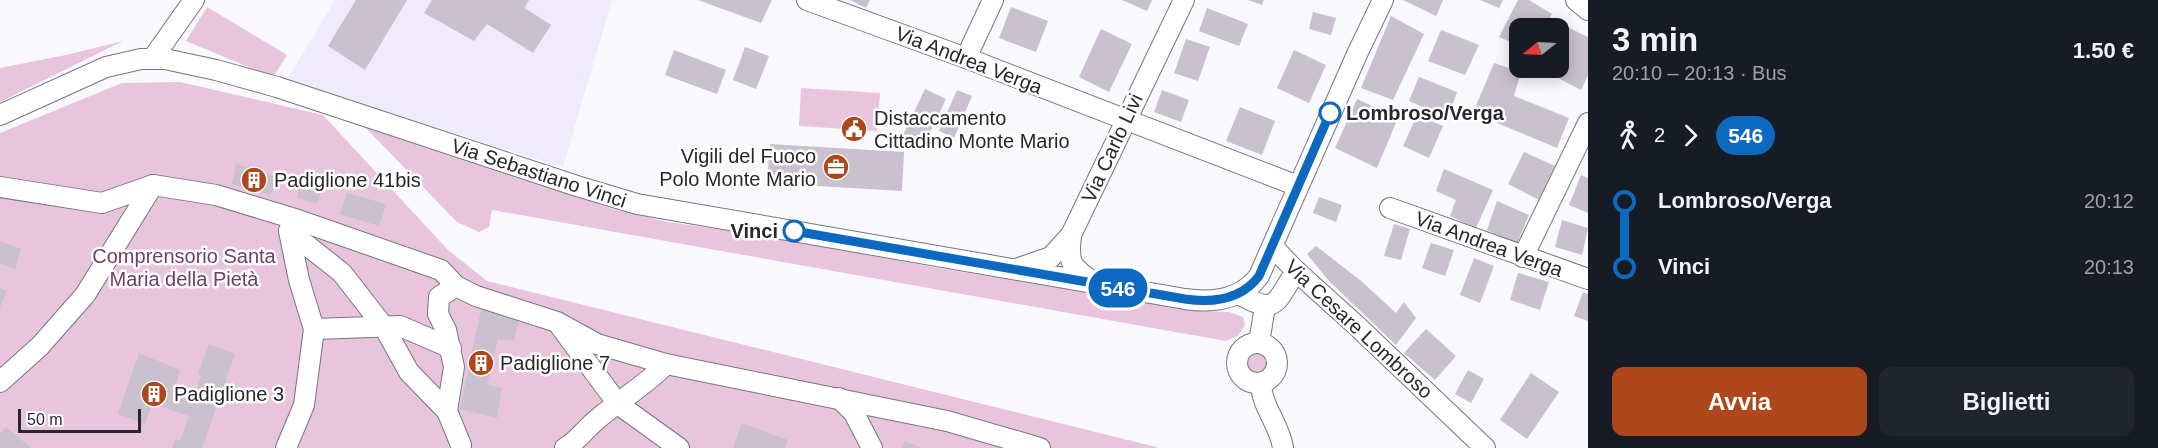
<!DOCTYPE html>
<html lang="it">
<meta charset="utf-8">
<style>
:root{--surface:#171b24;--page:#20242c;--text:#f1f3f6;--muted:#9ea1a6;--accent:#ae481c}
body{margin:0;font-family:Helvetica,sans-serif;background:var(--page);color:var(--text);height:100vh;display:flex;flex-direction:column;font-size:22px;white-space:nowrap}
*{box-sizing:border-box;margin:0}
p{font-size:20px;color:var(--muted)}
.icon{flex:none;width:33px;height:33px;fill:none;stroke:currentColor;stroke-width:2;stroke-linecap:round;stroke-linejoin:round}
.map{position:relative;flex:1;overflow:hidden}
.panel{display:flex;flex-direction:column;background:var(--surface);width:570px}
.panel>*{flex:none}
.badge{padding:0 12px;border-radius:20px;font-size:21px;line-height:39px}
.needle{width:39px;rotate:252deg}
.buttons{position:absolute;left:1509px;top:18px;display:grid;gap:12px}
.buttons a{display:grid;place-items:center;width:60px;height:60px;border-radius:12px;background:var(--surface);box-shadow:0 3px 15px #0003;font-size:30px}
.scale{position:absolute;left:18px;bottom:15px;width:123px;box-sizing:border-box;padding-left:6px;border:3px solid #28272c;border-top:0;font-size:16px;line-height:21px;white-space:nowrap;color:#28272c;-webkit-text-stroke:4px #fff;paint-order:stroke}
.map>.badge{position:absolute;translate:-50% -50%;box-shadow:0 0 0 3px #fff}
.legs{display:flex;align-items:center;gap:9px;height:66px;padding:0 24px;font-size:20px}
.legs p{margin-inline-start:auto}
.headline{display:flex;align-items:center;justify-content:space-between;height:102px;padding:0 24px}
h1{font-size:33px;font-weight:700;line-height:45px}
.action{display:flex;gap:12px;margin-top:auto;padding:12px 24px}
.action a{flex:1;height:69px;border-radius:12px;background:var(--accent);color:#fff;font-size:24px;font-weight:700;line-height:69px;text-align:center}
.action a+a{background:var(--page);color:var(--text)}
ul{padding:0 24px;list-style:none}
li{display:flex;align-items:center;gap:21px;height:66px;font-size:22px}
li i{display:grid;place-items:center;width:9px;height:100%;margin:0 8px;background:currentColor}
li i::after{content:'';width:15px;height:15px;margin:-8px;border:4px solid;border-radius:50%;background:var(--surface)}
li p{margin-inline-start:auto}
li:first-child i{background:linear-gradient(#0000 50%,currentColor 0)}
li:last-child i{background:linear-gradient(currentColor 50%,#0000 0)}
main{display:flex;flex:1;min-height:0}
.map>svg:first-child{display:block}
</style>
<main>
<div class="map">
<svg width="1588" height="448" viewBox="0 0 1588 448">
<rect width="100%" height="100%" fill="#f9f8fd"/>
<path fill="#efebfc" d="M 335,0 L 612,0 L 563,167 L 286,81 Z"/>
<g fill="#e8c4dd">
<path d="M 207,7 L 287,55 L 273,77 L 186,41 Z"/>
<path d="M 123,41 L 0,102 L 0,68 L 66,55 Z"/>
<path d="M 180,82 L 323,115 L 448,250 L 487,281 L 1160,448 L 0,448 L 0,133 L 122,83 Z"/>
<path d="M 801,88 L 880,93 L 877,131 L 799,126 Z"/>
<path d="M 362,124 L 613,209 L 668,222 L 766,236 L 938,268 L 1202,311 L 1229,312 L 1243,317 L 1245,325 L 1238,336 L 1226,341 L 492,210 L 489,227 L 479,232 L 457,222 Z"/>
<circle cx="1257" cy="363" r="14"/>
</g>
<g fill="#c9c1cd">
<path d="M 356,0 L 407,0 L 365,70 L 328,46 Z"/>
<path d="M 432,0 L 529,0 L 525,8 L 551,25 L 533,53 L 487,24 L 474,41 L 424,13 Z"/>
<path d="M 698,0 L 772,0 L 761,23 Z"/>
<path d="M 850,0 L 870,0 L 866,8 Z"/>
<path d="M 1122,0 L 1152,0 L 1147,11 Z"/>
<path d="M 1248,0 L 1264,0 L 1262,5 Z"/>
<path d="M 1403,0 L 1443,0 L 1436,16 Z"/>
<path d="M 1480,0 L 1503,0 L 1499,8 Z"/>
<path d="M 1518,0 L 1529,0 L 1552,14 L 1545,28 L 1520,28 L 1520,46 L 1499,37 Z"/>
<path d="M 1011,7 L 1048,21 L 1036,52 L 999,38 Z"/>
<path d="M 1207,8 L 1248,24 L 1239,46 L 1199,31 Z"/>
<path d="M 1313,12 L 1336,18 L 1331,35 L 1309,29 Z"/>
<path d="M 1391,16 L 1424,34 L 1393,100 L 1361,88 Z"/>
<path d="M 1565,26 L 1588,37 L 1588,75 L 1581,90 L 1543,70 L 1544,68 L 1558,68 L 1558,38 Z"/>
<path d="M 1101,29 L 1132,44 L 1109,92 L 1079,77 Z"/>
<path d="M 1441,30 L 1479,45 L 1465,75 L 1428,61 Z"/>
<path d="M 1186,39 L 1210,47 L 1198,81 L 1174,73 Z"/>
<path d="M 745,47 L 769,56 L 756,89 L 733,80 Z"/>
<path d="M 674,50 L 726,70 L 717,94 L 665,75 Z"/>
<path d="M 1294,50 L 1326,65 L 1309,103 L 1277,88 Z"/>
<path d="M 1494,63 L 1521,72 L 1514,96 L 1569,118 L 1557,148 L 1473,113 Z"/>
<path d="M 1419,77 L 1457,92 L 1448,118 L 1409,101 Z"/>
<path d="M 925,89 L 946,99 L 924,145 L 903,135 Z"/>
<path d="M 957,90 L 972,96 L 954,138 L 939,131 Z"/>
<path d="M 1162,90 L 1189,100 L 1181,122 L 1154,112 Z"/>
<path d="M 1357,99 L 1398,118 L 1377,168 L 1335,148 Z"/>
<path d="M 1240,107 L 1275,121 L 1262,155 L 1226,141 Z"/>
<path d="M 1417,115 L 1443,126 L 1429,158 L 1403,146 Z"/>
<path d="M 770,144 L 904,152 L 902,191 L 767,183 Z"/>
<path d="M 1524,152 L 1555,166 L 1539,200 L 1508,184 Z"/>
<path d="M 236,164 L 277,177 L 271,195 L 232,184 Z"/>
<path d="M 1444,169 L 1493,190 L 1476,228 L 1450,216 L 1456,200 L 1436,191 Z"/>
<path d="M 1581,175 L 1588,178 L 1588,213 L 1569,205 Z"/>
<path d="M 302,179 L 323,184 L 317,204 L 297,198 Z"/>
<path d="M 347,193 L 386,204 L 379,226 L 340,214 Z"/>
<path d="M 1319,197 L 1342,205 L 1336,222 L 1313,213 Z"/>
<path d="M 1497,201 L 1529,215 L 1517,244 L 1487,230 Z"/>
<path d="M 1562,220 L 1588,228 L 1582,255 L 1555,247 Z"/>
<path d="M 1394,224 L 1410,229 L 1401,260 L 1384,256 Z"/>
<path d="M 0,241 L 21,249 L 15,269 L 0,263 Z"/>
<path d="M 1431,243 L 1454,250 L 1445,276 L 1422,268 Z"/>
<path d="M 1316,246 L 1360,280 L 1396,313 L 1404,302 L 1416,318 L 1396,345 L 1329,281 L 1307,254 Z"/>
<path d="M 1474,258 L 1494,266 L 1480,303 L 1460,295 Z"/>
<path d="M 1518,273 L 1549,282 L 1540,310 L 1510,300 Z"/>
<path d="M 0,288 L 7,291 L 0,307 Z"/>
<path d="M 1583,292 L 1588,294 L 1588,321 L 1574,316 Z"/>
<path d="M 482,305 L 520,314 L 514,341 L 498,339 L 487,385 L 502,388 L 497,418 L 460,409 Z"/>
<path d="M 1426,329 L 1456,356 L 1435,380 L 1404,353 Z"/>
<path d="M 209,344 L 235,354 L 202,448 L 172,448 L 175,439 L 180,441 L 189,416 L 152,403 L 145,424 L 118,414 L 139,353 L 180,370 L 174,390 L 194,398 L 201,376 L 198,374 Z"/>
<path d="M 1468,370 L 1484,379 L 1471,403 L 1455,394 Z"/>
<path d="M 1531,373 L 1559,392 L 1527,439 L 1500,420 Z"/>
<path d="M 742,423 L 788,440 L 785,448 L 733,448 Z"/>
<path d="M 6,427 L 31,448 L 0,448 L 0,434 Z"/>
<path d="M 905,441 L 922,448 L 902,448 Z"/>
</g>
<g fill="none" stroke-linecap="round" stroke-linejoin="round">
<g stroke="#777581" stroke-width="22">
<g id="minor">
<path d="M 807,0 L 966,58 L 1298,186"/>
<path d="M 1576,0 L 1588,10"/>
<path d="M 153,58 L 194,0"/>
<path d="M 966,58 L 993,0"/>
<path d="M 0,115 L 106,67 L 141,59 L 165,59 L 216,70 L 277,87 L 577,186 L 637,204 L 1185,299 C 1212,303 1241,300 1259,276 L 1358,52 L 1383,0"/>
<path d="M 0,187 L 102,203 L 153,185 L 216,195 L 295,219 L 441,270 L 456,286 L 476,296 L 557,322 L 597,344 L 666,364 L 947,421 L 1040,448"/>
<path d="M 1390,208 L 1588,279"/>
<path d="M 289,231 L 342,273 L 384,327 L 409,372 L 447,411"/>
<path d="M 1071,235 C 1068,263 1070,266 1093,282"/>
<path d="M 1273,247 L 1296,271 L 1357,326 L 1485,448"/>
<path d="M 1523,257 L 1588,123"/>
<path d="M 1016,269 L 1051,257 L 1071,235 L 1184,0"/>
<path d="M 456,286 L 439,297 L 438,314 L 446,330 L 454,367 L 447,411 L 461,445"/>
<path d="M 1239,294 C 1277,316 1275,303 1296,271"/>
<path d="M 560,326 L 618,404 L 679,448"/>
<path d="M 314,329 L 400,326 L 451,348"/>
<circle cx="1257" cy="363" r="20"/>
<path d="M 1259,343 L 1265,306"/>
<path d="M 0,382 L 40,346 L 85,295 L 153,185"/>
<path d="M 1261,383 C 1261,406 1280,425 1283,448"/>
<path d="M 839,398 L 854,413 L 872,448"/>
<path d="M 286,448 L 304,405 L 314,329 L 299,280 L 289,231 L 291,227"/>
<path d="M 565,448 C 577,441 583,432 593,423 C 616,402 644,387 666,364"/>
</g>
</g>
<use href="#minor" stroke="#fff" stroke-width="20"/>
</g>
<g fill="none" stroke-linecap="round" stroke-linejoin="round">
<g stroke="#fff" stroke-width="14">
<path id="line-1" d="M 794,231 L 1185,299 C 1212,303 1241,300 1259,276 L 1330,113"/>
</g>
<use href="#line-1" stroke="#0c69bf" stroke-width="9"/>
</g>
<defs>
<g id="civic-disc" transform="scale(1.35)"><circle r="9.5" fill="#ae481c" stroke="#fff"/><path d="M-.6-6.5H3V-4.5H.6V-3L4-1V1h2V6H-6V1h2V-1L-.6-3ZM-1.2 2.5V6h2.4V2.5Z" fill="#fff"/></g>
<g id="office-disc" transform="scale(1.35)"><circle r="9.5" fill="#ae481c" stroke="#fff"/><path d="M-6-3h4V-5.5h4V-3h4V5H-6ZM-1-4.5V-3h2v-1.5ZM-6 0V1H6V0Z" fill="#fff"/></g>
<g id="building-disc" transform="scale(1.35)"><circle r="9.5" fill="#ae481c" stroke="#fff"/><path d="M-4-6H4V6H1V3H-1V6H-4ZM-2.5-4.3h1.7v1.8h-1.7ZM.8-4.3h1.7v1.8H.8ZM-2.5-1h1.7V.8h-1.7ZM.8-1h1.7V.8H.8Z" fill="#fff"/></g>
</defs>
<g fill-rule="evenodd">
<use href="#civic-disc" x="854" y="129"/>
<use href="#office-disc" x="836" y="167"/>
<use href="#building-disc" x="254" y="180"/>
<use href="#building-disc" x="481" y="363"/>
<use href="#building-disc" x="154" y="394"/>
</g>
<g fill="#fff" stroke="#0c69bf" stroke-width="3">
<circle cx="1330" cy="113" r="10"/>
<circle cx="794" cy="231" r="10"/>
</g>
<g text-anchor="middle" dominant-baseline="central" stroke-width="5" stroke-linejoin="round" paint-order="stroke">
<g font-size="20" fill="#28272c" stroke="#fff">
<text transform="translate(969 60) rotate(21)">Via Andrea Verga</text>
<text transform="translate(1112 148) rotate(-65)">Via Carlo Livi</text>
<text transform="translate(539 173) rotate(18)">Via Sebastiano Vinci</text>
<text transform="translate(1489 244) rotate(20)">Via Andrea Verga</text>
<text transform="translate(1359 329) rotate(43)">Via Cesare Lombroso</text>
</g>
<g font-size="20" font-weight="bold" fill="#28272c" stroke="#fff" text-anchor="start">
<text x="1346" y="113">Lombroso/Verga</text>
<text x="778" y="231" text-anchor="end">Vinci</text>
</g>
<g font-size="20" fill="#28272c" stroke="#fff" text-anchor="start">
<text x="874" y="118">Distaccamento<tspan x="874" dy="23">Cittadino Monte Mario</tspan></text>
<text x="816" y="156" text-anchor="end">Vigili del Fuoco<tspan x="816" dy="23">Polo Monte Mario</tspan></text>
<text x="274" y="180">Padiglione 41bis</text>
<text x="500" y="363">Padiglione 7</text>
<text x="174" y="394">Padiglione 3</text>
</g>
<g font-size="20" fill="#733e65" stroke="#fff">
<text x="184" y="256">Comprensorio Santa<tspan x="184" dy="23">Maria della Pietà</tspan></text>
</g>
</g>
</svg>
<div class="buttons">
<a><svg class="needle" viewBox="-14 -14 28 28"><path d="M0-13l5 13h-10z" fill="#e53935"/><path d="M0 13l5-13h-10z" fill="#9ea1a6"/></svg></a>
</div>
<div class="scale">50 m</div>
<b class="badge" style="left:1118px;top:288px;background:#0c69bf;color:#fff">546</b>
</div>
<section class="panel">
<div class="headline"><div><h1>3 min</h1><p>20:10 – 20:13 · Bus</p></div><b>1.50 €</b></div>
<div class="legs"><svg class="icon" aria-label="walk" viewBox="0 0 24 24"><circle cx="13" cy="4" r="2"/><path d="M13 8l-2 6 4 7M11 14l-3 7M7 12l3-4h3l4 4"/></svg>2<svg class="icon" aria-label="forward" viewBox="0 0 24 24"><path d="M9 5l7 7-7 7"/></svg><b class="badge" style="background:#0c69bf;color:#fff">546</b></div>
<ul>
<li><i style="color:#0c69bf"></i><b>Lombroso/Verga</b><p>20:12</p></li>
<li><i style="color:#0c69bf"></i><b>Vinci</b><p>20:13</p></li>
</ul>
<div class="action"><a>Avvia</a><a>Biglietti</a></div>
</section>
</main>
